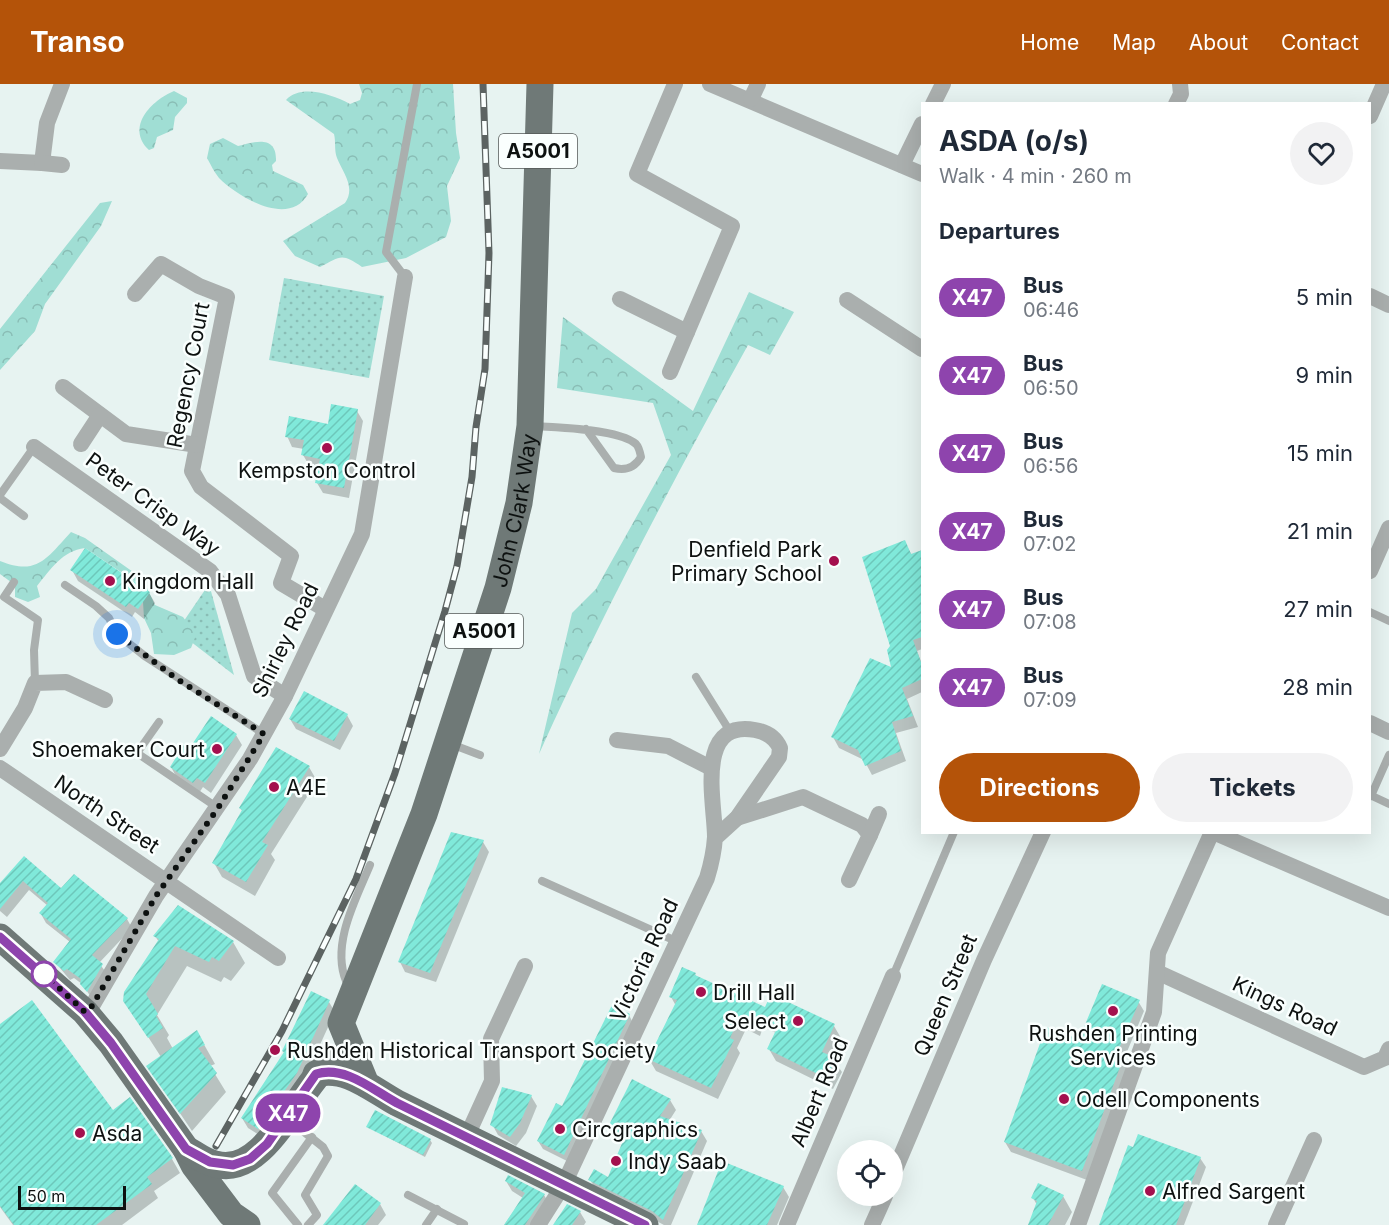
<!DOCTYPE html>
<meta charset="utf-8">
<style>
:root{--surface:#fff;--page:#f2f2f3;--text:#1f2937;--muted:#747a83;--accent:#b45309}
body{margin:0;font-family:Inter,sans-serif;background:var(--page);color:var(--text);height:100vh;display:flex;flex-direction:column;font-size:22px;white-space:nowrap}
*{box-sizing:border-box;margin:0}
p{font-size:20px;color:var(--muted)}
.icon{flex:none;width:33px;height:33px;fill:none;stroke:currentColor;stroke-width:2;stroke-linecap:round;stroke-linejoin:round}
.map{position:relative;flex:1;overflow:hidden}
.drawer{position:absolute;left:921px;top:18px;width:450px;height:732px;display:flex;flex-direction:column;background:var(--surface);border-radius:0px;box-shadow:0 6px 24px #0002}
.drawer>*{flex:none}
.badge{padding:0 12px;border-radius:20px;font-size:21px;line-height:39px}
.fabs{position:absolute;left:837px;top:1056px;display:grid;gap:12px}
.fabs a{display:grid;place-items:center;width:66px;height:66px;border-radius:50%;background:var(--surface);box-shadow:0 6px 24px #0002;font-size:30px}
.scale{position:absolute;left:18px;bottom:15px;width:108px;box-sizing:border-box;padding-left:6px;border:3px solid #0d1110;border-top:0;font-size:16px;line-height:21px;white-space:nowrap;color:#0d1110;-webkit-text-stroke:4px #fafffe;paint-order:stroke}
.you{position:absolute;width:30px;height:30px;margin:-15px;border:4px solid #fff;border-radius:50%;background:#1a73e8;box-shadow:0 0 0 9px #1a73e833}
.map>.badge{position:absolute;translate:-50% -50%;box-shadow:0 0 0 3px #fff}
h2{padding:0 18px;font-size:22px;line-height:54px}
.round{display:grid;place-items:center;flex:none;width:63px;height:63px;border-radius:32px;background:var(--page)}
.overview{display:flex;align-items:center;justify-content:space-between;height:102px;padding:0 18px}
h1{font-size:28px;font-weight:700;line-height:45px}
.button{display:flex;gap:12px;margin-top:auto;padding:12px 18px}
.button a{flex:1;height:69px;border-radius:36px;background:var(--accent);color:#fff;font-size:24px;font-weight:700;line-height:69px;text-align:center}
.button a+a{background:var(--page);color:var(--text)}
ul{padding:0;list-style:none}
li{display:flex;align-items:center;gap:18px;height:78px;padding:0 18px}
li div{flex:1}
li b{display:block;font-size:22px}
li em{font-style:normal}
li .badge{min-width:66px;font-weight:700;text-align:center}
header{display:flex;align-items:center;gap:36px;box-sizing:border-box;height:84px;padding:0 30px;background:var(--accent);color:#fff}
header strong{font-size:28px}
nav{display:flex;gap:33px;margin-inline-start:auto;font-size:21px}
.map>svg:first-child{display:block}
</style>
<header>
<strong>Transo</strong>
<nav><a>Home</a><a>Map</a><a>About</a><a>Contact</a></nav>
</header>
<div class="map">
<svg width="1389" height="1141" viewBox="0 0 1389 1141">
<defs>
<pattern id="grass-dots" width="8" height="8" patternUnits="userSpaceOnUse" patternTransform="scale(1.5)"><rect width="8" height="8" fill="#a0ded4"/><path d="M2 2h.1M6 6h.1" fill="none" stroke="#89bdb5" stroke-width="1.8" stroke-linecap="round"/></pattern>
<pattern id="forest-crowns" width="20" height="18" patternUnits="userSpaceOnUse" patternTransform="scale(1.5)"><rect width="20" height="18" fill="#a0ded4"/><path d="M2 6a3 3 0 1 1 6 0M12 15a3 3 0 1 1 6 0" fill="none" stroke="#89bdb5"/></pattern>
<pattern id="building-hatch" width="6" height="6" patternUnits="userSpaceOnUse" patternTransform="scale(1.5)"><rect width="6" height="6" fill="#80e9da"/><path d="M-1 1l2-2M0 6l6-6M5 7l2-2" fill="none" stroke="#6dc7ba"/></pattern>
</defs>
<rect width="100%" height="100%" fill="#e7f3f1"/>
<g fill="url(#grass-dots)">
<path d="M 284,194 L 384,212 L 369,294 L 269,276 Z"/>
<path d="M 209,500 L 234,591 L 177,547 Z"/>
</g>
<g fill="url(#forest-crowns)">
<path d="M 359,0 L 453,0 L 456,49 L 460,74 L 447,102 L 451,137 L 446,153 L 406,174 L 362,183 C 341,168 340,173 320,183 L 295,172 L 283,157 L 345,119 C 356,103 343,89 337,74 C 334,66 336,58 334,50 L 286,16 C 301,0 331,10 350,20 L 360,16 L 362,9 Z"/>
<path d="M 174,7 L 187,14 L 187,19 L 175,33 L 173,46 L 157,53 L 154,64 L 149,66 C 125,43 152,16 174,7 Z"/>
<path d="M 223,54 L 238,62 C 254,58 277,50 276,77 L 272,81 L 273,87 L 303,101 L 308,110 C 289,144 238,113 219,94 C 214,88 211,81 207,74 L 210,60 Z"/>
<path d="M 112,117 L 101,142 L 45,220 L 35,247 L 0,286 L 0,245 L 100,119 Z"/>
<path d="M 749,208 L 794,228 L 770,271 L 748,261 C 674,395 602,530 539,670 L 572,529 L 596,505 L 671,371 L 653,319 L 557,304 L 563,233 L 693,327 Z"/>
<path d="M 71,448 L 85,454 L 143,495 L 155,521 L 183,533 L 196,551 L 191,564 L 174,571 L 154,570 L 151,549 L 144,534 L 142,502 L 85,464 C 62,467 51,485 37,502 L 40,513 L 28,518 L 15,513 L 15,501 L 0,490 L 0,477 C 37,492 46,475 71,448 Z"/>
</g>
<g fill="#0003">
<path d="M 357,327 L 363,337 L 349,414 L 323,409 L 317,399 L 320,383 L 309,381 L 303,371 L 304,365 L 292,363 L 287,352 L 329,341 Z"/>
<path d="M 904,458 L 912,471 L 922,468 L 922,565 L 917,567 L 922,580 L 922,608 L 907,615 L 918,643 L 896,649 L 906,677 L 872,691 L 864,676 L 839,664 L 833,653 L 893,586 L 892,563 Z"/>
<path d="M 72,486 L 149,509 L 155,519 L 144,535 L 135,528 L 132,533 L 78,497 Z"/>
<path d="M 347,631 L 353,642 L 340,666 L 296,645 L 290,635 Z"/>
<path d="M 236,651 L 242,661 L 211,709 L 203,703 L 199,709 L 177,694 L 171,683 L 191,665 Z"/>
<path d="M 309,683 L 317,697 L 271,770 L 275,776 L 255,812 L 222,793 L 214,779 L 243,728 L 240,724 Z"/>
<path d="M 483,758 L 489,768 L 436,898 L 405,888 L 400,878 Z"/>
<path d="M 24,774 L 61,806 L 127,835 L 132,844 L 99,879 L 108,891 L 93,916 L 82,900 L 74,894 L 70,896 L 55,878 L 70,858 L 46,839 L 41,830 L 48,822 L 29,806 L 7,833 L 0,827 L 0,801 Z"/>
<path d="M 155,852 L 233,858 L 245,879 L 231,897 L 224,893 L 221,898 L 187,882 L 157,931 L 169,951 L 167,954 L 173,965 L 197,948 L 215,980 L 210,982 L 226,1008 L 192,1047 L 148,982 L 161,973 L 125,917 L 159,858 Z"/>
<path d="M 695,890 L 697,894 L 766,925 L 834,942 L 841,954 L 832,974 L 842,988 L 833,1005 L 776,977 L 769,965 L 776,949 L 763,943 L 760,952 L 746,945 L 737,964 L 740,969 L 718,1015 L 656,987 L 649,975 L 676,922 L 671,913 Z"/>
<path d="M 1138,917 L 1144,927 L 1124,975 L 1129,983 L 1087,1096 L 1011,1068 L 1005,1058 Z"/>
<path d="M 329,918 L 335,928 L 302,1000 L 264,1054 L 248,1044 L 242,1034 L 285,970 L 283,967 Z"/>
<path d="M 629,931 L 633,939 L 569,1078 L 543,1065 L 538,1057 Z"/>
<path d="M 0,942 L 172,1075 L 180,1089 L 154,1107 L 158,1114 L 122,1141 L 13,1141 L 0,1123 Z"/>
<path d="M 531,1012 L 537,1022 L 526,1049 L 516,1062 L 498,1051 L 492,1040 Z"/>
<path d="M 670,1016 L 676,1026 L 669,1037 L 701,1047 L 707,1057 L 671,1141 L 664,1141 L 596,1105 L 590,1096 L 609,1095 L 624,1059 L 614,1055 L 608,1045 Z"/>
<path d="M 368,1043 L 430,1056 L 432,1059 L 425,1073 Z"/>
<path d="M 1200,1074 L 1206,1083 L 1184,1141 L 1100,1141 Z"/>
<path d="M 506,1097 L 544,1111 L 550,1121 L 537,1141 L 504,1141 L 523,1114 L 512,1107 Z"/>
<path d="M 1038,1101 L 1063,1112 L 1072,1128 L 1065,1141 L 1030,1141 L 1037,1121 L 1033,1114 Z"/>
<path d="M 355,1102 L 380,1120 L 386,1131 L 378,1141 L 325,1141 Z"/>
<path d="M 783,1103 L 789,1113 L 777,1141 L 699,1141 Z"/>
<path d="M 580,1128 L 586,1138 L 584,1141 L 555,1141 Z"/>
</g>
<g fill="url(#building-hatch)">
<path d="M 331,320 L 358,325 L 344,404 L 315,399 L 320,375 L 301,371 L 304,356 L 285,353 L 289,332 L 328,340 Z"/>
<path d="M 905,456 L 911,470 L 922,466 L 922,553 L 913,556 L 922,581 L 922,595 L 902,604 L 913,632 L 892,638 L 901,667 L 865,682 L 858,666 L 831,653 L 870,574 L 891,583 L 887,566 L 890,562 L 862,473 Z"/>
<path d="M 85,464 L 150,508 L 138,525 L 129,519 L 126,523 L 70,486 Z"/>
<path d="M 304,607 L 348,630 L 334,657 L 289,635 Z"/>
<path d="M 211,632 L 237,650 L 205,699 L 197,694 L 193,699 L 170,683 L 185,659 L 191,662 Z"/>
<path d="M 276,663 L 310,682 L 262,758 L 268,761 L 246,798 L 212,779 L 242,726 L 239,724 Z"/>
<path d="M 451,748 L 484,756 L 430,889 L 398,878 Z"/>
<path d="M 24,772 L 61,804 L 74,790 L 128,834 L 92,871 L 103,880 L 87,908 L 80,900 L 81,895 L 67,885 L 64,887 L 53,878 L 71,855 L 39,829 L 48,819 L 23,797 L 0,825 L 0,799 Z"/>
<path d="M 178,821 L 234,857 L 219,877 L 212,873 L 209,878 L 175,862 L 146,910 L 158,930 L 156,932 L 163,944 L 148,954 L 123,917 L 124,908 L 159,855 L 153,852 Z"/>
<path d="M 682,883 L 696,889 L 695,891 L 765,923 L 771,910 L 835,940 L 822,968 L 836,974 L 826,994 L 767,965 L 778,942 L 757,932 L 753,940 L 739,934 L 730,954 L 734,956 L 711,1004 L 648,975 L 677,916 L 669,913 Z"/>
<path d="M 1102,900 L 1140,916 L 1117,969 L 1124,972 L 1082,1087 L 1004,1058 L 1046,943 L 1079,955 Z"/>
<path d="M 311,907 L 330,916 L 297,989 L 258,1045 L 241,1034 L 284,968 L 282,967 Z"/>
<path d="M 32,916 L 113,1026 L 130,1013 L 173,1074 L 147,1093 L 152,1100 L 96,1141 L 14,1141 L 0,1122 L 0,940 Z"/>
<path d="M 612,921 L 630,930 L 564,1071 L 537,1057 L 556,1019 L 562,1022 Z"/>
<path d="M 197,946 L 205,961 L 198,964 L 217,989 L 180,1030 L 146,982 Z"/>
<path d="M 632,995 L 671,1015 L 660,1032 L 702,1046 L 663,1136 L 652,1127 L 588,1096 L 594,1085 L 608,1093 L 625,1052 L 607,1045 Z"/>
<path d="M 502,1003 L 532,1011 L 520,1039 L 510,1053 L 490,1041 Z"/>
<path d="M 375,1026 L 431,1055 L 423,1071 L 366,1043 Z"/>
<path d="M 1138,1050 L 1201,1073 L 1176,1141 L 1099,1141 L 1128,1061 L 1133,1063 Z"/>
<path d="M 722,1077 L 784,1102 L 767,1141 L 697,1141 Z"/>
<path d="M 508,1091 L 545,1110 L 525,1141 L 504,1141 L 525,1109 L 505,1097 Z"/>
<path d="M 1038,1099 L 1064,1111 L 1048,1141 L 1028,1141 L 1037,1117 L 1031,1114 Z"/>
<path d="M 355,1100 L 381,1119 L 365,1141 L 323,1141 Z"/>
<path d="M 567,1120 L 581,1127 L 572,1141 L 553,1141 Z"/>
</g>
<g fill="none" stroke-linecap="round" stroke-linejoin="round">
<g stroke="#aaafae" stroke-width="8">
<path d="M 405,193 L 386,168 L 417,0"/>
<path d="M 533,342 C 556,343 620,345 636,360 C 639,363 640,368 641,373 C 635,383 626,387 614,384 L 586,345"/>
<path d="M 0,411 L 34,363"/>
<path d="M 0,414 L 24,432"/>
<path d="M 14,498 L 4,513 L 38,536 L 34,566 L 35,599"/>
<path d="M 65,501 L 96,522 L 109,534 L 117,550 L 146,573 L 264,650"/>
<path d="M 1370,528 L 1389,537"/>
<path d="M 696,593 L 731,649"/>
<path d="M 159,638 L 137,669 L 218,724"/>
<path d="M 451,660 L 480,671"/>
<path d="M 1370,711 L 1389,720"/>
<path d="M 1371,712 L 1389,671"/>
<path d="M 542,797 L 678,858"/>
<path d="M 893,892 L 954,748"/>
<path d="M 352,900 L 346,897 C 331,860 356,815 370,781"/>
<path d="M 289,1036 L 323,1063 L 328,1072 L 305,1111 L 317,1131 L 308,1141"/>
<path d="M 408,1111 L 464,1140"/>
<path d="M 298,1141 L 272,1109 L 312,1053"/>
<path d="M 426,1141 L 437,1125"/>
</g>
<g stroke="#aaafae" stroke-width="16">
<path d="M 710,0 L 922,90"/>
<path d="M 751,15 L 758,0"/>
<path d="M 933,20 L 943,0"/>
<path d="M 1176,20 L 1181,10 L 1180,0"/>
<path d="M 1370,32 L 1384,0"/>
<path d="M 0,77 L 42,79 L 47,39 L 62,0"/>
<path d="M 42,79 L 62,81"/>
<path d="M 902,81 L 922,40"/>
<path d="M 135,210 L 161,180 L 199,202 L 227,213 L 192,387 L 201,403 L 291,472 L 281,499 L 325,525"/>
<path d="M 1370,212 L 1389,221"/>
<path d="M 620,215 L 687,248"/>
<path d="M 847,216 L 922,265"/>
<path d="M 670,288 L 732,142 L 637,90 L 675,0"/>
<path d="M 63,303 L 126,350 L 197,361"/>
<path d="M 81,360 L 100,331"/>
<path d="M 34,363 L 210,487 L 228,511 L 254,592 L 285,612"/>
<path d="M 1370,487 L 1389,444"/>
<path d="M 1370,639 L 1389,648"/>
<path d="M 617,656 L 668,662 L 711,684"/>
<path d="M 0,665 L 25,624 L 35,599 L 66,598 L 105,616"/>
<path d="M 0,684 L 278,874"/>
<path d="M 737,734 L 803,713 L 862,741 L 870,751 L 849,796"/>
<path d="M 1213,748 L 1389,824"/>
<path d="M 870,751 L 879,730"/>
<path d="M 1157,888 L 1364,983 L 1385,974 L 1389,965"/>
<path d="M 85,928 L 92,922 L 156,812 L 250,675 L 285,612 L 362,450 L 405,193"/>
<path d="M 467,1052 L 492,997 L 491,955 L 525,882"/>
<path d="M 892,1093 L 984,876 L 1043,748"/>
<path d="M 538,1141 L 564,1100 L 707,794 C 711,781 714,768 715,753 C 715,720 694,635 755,646 C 767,648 775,653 780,664 L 779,673 L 737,734 L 715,754"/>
<path d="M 787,1141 L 893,892"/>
<path d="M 872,1141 L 885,1112"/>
<path d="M 1078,1141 L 1154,928 L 1158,869 L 1212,748"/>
<path d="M 1276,1141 L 1314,1056"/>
</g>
<g stroke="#6f7977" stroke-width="27">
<path d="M 0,853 L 85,928 L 111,959 L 186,1065 L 194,1081 L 231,1130 L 247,1141"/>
<path d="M 316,990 C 345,981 373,1006 397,1019 L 645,1141"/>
<path id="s1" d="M 366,1000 L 341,939 L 424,730 L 498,504 L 519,419 L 530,342 L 540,0"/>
<path d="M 186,1065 C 195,1070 205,1078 215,1080 C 264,1095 297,1006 329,979"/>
</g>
<g stroke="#5c6362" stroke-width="7">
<path id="rail" d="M 216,1062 L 282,947 L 356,795 L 395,689 L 445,527 L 457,482 L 472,393 L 476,343 L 485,285 L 489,169 L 483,0"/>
</g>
<use href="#rail" stroke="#fafffe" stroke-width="4.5" stroke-dasharray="14" stroke-linecap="butt"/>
</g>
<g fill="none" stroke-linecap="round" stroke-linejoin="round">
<g stroke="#fff" stroke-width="14">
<path id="line" d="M 0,853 L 85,928 L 111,959 L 186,1065 L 210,1078 L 233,1081 L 250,1075 L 267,1060 L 316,990 C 345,981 373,1006 397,1019 L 645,1141"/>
</g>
<use href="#line" stroke="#8e44ad" stroke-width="9"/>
<path stroke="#0d1110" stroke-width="6" stroke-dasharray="0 10.8" d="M 44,890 L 85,928 L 92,922 L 156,812 L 218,724 L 264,650 L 177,595 L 117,550"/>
</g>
<g fill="#a4104e" stroke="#fafffe" stroke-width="2">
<circle cx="327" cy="364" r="6"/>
<circle cx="834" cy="477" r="6"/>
<circle cx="110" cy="497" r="6"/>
<circle cx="217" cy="665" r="6"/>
<circle cx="274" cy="703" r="6"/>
<circle cx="701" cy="908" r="6"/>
<circle cx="1113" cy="927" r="6"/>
<circle cx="798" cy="937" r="6"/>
<circle cx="275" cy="966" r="6"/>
<circle cx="1064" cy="1015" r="6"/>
<circle cx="560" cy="1045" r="6"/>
<circle cx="80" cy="1049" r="6"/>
<circle cx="616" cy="1077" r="6"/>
<circle cx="1150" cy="1107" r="6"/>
</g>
<circle fill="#fff" stroke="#8e44ad" stroke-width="3" cx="44" cy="890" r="12"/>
<g text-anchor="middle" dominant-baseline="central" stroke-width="5" stroke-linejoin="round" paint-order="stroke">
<g fill="#fafffe" stroke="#545857" stroke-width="1.5">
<rect x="499" y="50" width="78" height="34" rx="4.5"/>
<rect x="445" y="530" width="78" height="34" rx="4.5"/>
</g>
<g font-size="20" font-weight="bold" fill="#0d1110">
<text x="538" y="67">A5001</text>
<text x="484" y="547">A5001</text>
</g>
<g font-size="21" fill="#0d1110" stroke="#fafffe">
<text transform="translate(188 291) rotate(-79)">Regency Court</text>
<text transform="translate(153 420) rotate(36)">Peter Crisp Way</text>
<text stroke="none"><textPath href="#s1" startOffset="608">John Clark Way</textPath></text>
<text transform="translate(285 556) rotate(-64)">Shirley Road</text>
<text transform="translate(107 730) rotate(34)">North Street</text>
<text transform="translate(644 876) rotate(-65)">Victoria Road</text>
<text transform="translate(945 911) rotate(-67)">Queen Street</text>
<text transform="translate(1285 922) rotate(25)">Kings Road</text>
<text transform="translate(819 1008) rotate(-67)">Albert Road</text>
</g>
<g font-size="21" fill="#0d1110" stroke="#fafffe" text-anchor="start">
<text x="327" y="386" text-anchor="middle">Kempston Control</text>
<text x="822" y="465" text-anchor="end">Denfield Park<tspan x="822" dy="24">Primary School</tspan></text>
<text x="122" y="497">Kingdom Hall</text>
<text x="205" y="665" text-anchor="end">Shoemaker Court</text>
<text x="286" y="703">A4E</text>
<text x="713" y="908">Drill Hall</text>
<text x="786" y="937" text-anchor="end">Select</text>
<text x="1113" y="949" text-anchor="middle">Rushden Printing<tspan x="1113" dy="24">Services</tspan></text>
<text x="287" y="966">Rushden Historical Transport Society</text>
<text x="1076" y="1015">Odell Components</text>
<text x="572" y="1045">Circgraphics</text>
<text x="92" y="1049">Asda</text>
<text x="628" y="1077">Indy Saab</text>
<text x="1162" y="1107">Alfred Sargent</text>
</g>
</g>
</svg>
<div class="fabs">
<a><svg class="icon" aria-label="locate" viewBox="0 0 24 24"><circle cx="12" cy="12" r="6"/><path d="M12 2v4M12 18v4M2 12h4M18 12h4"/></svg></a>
</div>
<div class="scale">50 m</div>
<div class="you" style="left:117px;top:550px"></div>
<b class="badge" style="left:288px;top:1029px;background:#8e44ad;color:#fff">X47</b>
<section class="drawer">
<div class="overview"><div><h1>ASDA (o/s)</h1><p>Walk · 4 min · 260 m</p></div><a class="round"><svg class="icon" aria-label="heart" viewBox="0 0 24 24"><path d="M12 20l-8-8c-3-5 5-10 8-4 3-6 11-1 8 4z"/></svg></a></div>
<h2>Departures</h2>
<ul>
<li><span class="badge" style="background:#8e44ad;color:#fff">X47</span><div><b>Bus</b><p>06:46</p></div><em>5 min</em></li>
<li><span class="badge" style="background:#8e44ad;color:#fff">X47</span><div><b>Bus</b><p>06:50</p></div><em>9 min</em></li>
<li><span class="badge" style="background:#8e44ad;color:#fff">X47</span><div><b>Bus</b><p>06:56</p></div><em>15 min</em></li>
<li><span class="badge" style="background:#8e44ad;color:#fff">X47</span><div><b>Bus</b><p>07:02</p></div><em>21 min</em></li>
<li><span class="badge" style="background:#8e44ad;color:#fff">X47</span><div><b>Bus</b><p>07:08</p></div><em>27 min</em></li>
<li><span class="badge" style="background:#8e44ad;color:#fff">X47</span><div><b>Bus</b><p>07:09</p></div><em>28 min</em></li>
</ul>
<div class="button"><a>Directions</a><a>Tickets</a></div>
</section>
</div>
